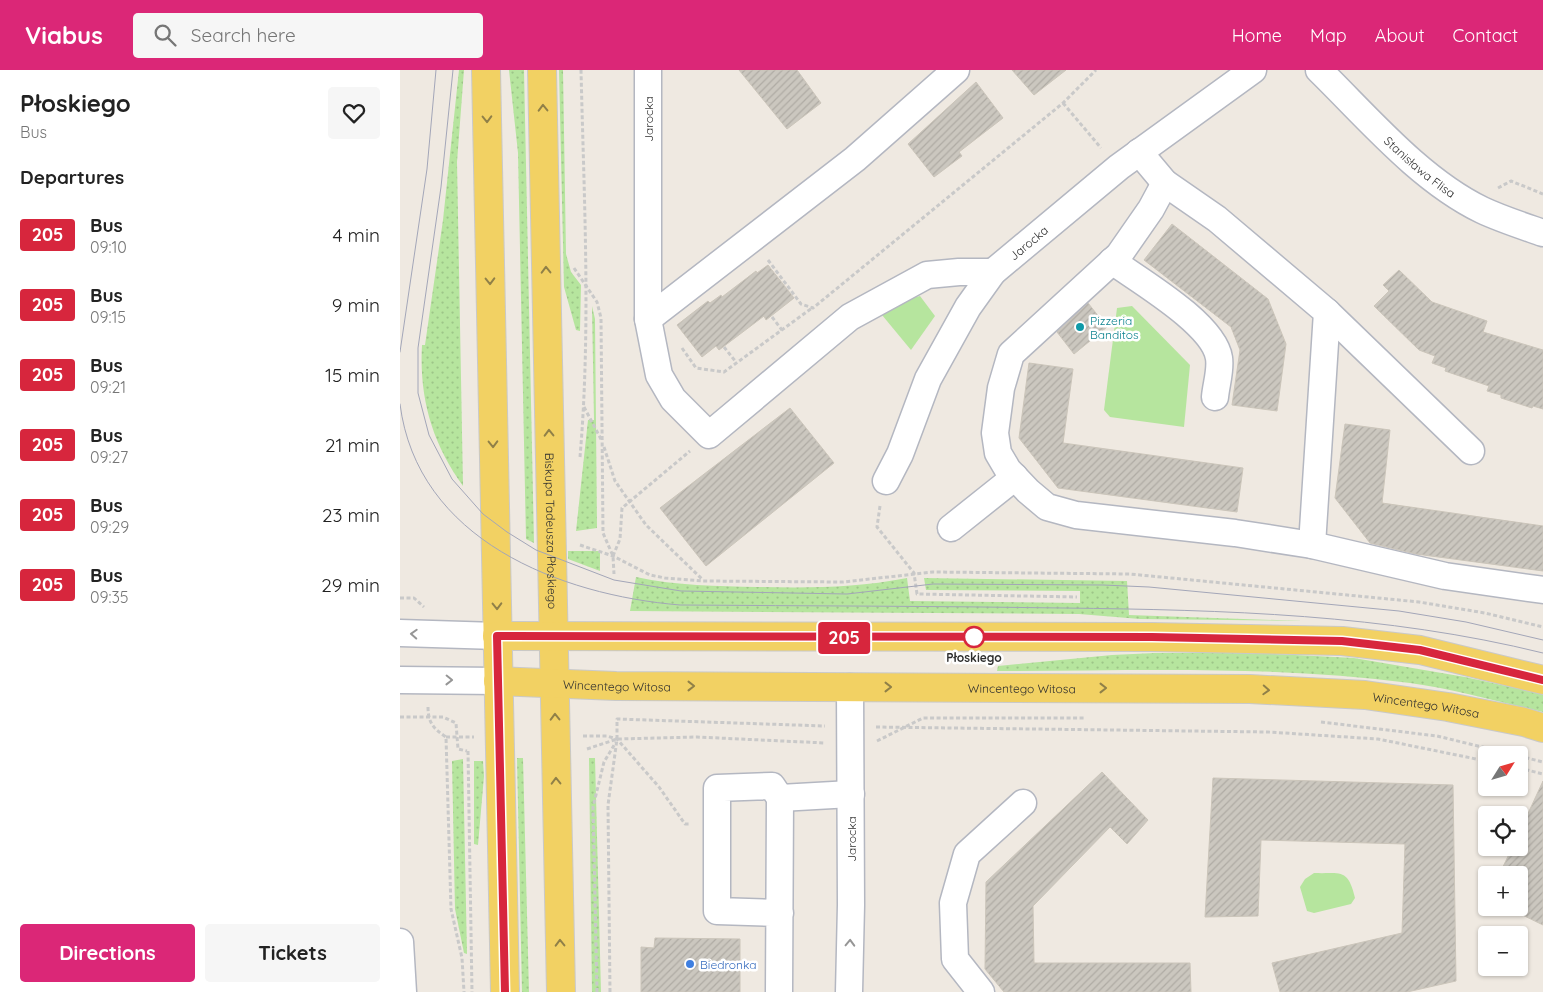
<!DOCTYPE html>
<meta charset="utf-8">
<style>
:root{--surface:#fff;--page:#f6f6f6;--text:#222;--muted:#767676;--accent:#db2777}
body{margin:0;font-family:Quicksand,sans-serif;background:var(--page);color:var(--text);height:100vh;display:flex;flex-direction:column;font-size:19px;white-space:nowrap}
*{box-sizing:border-box;margin:0}
p{font-size:16px;color:var(--muted)}
.icon{flex:none;width:28px;height:28px;fill:none;stroke:currentColor;stroke-width:2;stroke-linecap:round;stroke-linejoin:round}
.map{position:relative;flex:1;overflow:hidden}
.side{display:flex;flex-direction:column;background:var(--surface);width:400px}
.side>*{flex:none}
.badge{padding:0 10px;border-radius:4px;font-size:18px;line-height:32px}
.needle{width:32px;rotate:53deg}
.tools{position:absolute;left:1078px;top:676px;display:grid;gap:10px}
.tools a{display:grid;place-items:center;width:50px;height:50px;border-radius:5px;background:var(--surface);box-shadow:0 1px 4px #0004;font-size:25px}
.map>.badge{position:absolute;translate:-50% -50%;box-shadow:0 0 0 2px #fff}
h2{padding:0 20px;font-size:19px;line-height:45px}
.round{display:grid;place-items:center;flex:none;width:52px;height:52px;border-radius:5px;background:var(--page)}
.headline{display:flex;align-items:center;justify-content:space-between;height:85px;padding:0 20px}
h1{font-size:24px;font-weight:700;line-height:38px}
.action{display:flex;gap:10px;margin-top:auto;padding:10px 20px}
.action a{flex:1;height:58px;border-radius:5px;background:var(--accent);color:#fff;font-size:20px;font-weight:700;line-height:58px;text-align:center}
.action a+a{background:var(--page);color:var(--text)}
ul{padding:0;list-style:none}
li{display:flex;align-items:center;gap:15px;height:70px;padding:0 20px}
li div{flex:1}
li b{display:block;font-size:19px}
li em{font-style:normal}
li .badge{min-width:55px;font-weight:700;text-align:center}
header{display:flex;align-items:center;gap:30px;box-sizing:border-box;height:70px;padding:0 25px;background:var(--accent);color:#fff}
header strong{font-size:24px}
nav{display:flex;gap:28px;margin-inline-start:auto;font-size:18px}
.search{width:350px;height:45px;background:var(--page);display:flex;align-items:center;gap:12px;box-sizing:border-box;padding:0 18px;border-radius:5px;color:var(--muted);font-size:19px}
main{display:flex;flex:1;min-height:0}
.map>svg:first-child{display:block}
</style>
<header>
<strong>Viabus</strong>
<div class="search"><svg class="icon" aria-label="search" viewBox="0 0 24 24"><circle cx="10" cy="10" r="6"/><path d="M15 15l6 6"/></svg>Search here</div>
<nav><a>Home</a><a>Map</a><a>About</a><a>Contact</a></nav>
</header>
<main>
<section class="side">
<div class="headline"><div><h1>Płoskiego</h1><p>Bus</p></div><a class="round"><svg class="icon" aria-label="heart" viewBox="0 0 24 24"><path d="M12 20l-8-8c-3-5 5-10 8-4 3-6 11-1 8 4z"/></svg></a></div>
<h2>Departures</h2>
<ul>
<li><span class="badge" style="background:#d7263d;color:#fff">205</span><div><b>Bus</b><p>09:10</p></div><em>4 min</em></li>
<li><span class="badge" style="background:#d7263d;color:#fff">205</span><div><b>Bus</b><p>09:15</p></div><em>9 min</em></li>
<li><span class="badge" style="background:#d7263d;color:#fff">205</span><div><b>Bus</b><p>09:21</p></div><em>15 min</em></li>
<li><span class="badge" style="background:#d7263d;color:#fff">205</span><div><b>Bus</b><p>09:27</p></div><em>21 min</em></li>
<li><span class="badge" style="background:#d7263d;color:#fff">205</span><div><b>Bus</b><p>09:29</p></div><em>23 min</em></li>
<li><span class="badge" style="background:#d7263d;color:#fff">205</span><div><b>Bus</b><p>09:35</p></div><em>29 min</em></li>
</ul>
<div class="action"><a>Directions</a><a>Tickets</a></div>
</section>
<div class="map">
<svg width="1143" height="922" viewBox="0 0 1143 922">
<defs>
<pattern id="grass-dots" width="8" height="8" patternUnits="userSpaceOnUse" patternTransform="scale(1.25)"><rect width="8" height="8" fill="#b6e59e"/><path d="M2 2h.1M6 6h.1" fill="none" stroke="#9dc588" stroke-width="1.8" stroke-linecap="round"/></pattern>
<pattern id="building-hatch" width="6" height="6" patternUnits="userSpaceOnUse" patternTransform="scale(1.25)"><rect width="6" height="6" fill="#cbc7bf"/><path d="M-1 1l2-2M0 6l6-6M5 7l2-2" fill="none" stroke="#afaba4"/></pattern>
</defs>
<rect width="100%" height="100%" fill="#efe9e1"/>
<g fill="url(#grass-dots)">
<path d="M 59,0 L 64,0 L 57,92 L 63,416 C 32,373 19,328 22,275 L 25,275 L 43,150 Z"/>
<path d="M 109,0 L 124,0 L 134,473 L 126,469 L 118,83 Z"/>
<path d="M 159,0 L 163,0 L 166,184 L 171,202 L 181,215 L 180,261 L 176,260 L 164,217 Z"/>
<path d="M 192,236 L 195,249 L 197,458 L 176,461 L 188,350 L 194,350 Z"/>
<path d="M 168,481 L 200,481 L 200,501 L 168,489 Z"/>
<path d="M 236,507 C 277,516 317,516 358,517 C 410,518 456,518 507,508 L 510,531 L 680,533 L 680,521 L 526,520 L 524,508 L 727,511 L 729,545 L 904,551 L 740,549 L 679,544 L 230,541 Z"/>
<path d="M 755,583 L 858,583 L 954,588 L 1065,607 L 1143,624 L 1143,642 C 1099,632 1054,619 1010,613 C 873,595 734,601 597,601 L 598,596 L 712,585 Z"/>
<path d="M 117,688 L 123,688 L 129,922 L 122,922 Z"/>
<path d="M 189,688 L 195,688 L 201,922 L 192,922 Z"/>
<path d="M 63,689 L 67,884 L 64,883 L 55,839 L 52,691 Z"/>
<path d="M 74,691 L 83,691 L 84,706 L 78,775 L 74,774 Z"/>
</g>
<g fill="#b6e59e">
<path d="M 520,226 L 535,246 L 511,280 L 482,245 L 506,230 Z"/>
<path d="M 732,236 L 790,295 L 784,357 L 710,347 L 704,340 L 717,238 Z"/>
<path d="M 914,803 C 941,804 948,798 955,828 L 951,834 L 914,843 L 907,841 L 900,817 L 905,809 Z"/>
</g>
<g fill="url(#building-hatch)" stroke="#cbc5ba">
<path d="M 339,0 L 397,0 L 421,33 L 387,59 Z"/>
<path d="M 612,0 L 666,0 L 634,25 Z"/>
<path d="M 576,12 L 603,48 L 559,82 L 562,86 L 534,107 L 508,74 Z"/>
<path d="M 772,154 L 868,229 L 886,274 L 877,341 L 832,335 L 840,280 L 831,257 L 744,190 Z"/>
<path d="M 368,195 L 394,228 L 366,250 L 364,246 L 319,280 L 316,276 L 302,287 L 277,255 L 308,231 L 310,233 L 321,225 L 322,227 L 356,201 L 357,203 Z"/>
<path d="M 999,200 L 1032,232 L 1087,251 L 1083,262 L 1143,280 L 1143,339 L 1133,336 L 1132,338 L 1101,328 L 1101,325 L 1087,321 L 1089,316 L 1045,301 L 1046,298 L 1032,293 L 1035,286 L 1019,280 L 974,236 L 989,221 L 983,215 Z"/>
<path d="M 688,233 L 707,257 L 674,284 L 657,262 Z"/>
<path d="M 629,293 L 673,299 L 663,373 L 843,398 L 837,442 L 658,418 L 619,368 Z"/>
<path d="M 390,338 L 434,393 L 306,496 L 260,438 Z"/>
<path d="M 945,354 L 990,360 L 982,433 L 1143,456 L 1143,501 L 1016,484 L 970,473 L 935,428 Z"/>
<path d="M 702,702 L 748,750 L 727,774 L 710,757 L 633,836 L 634,893 L 790,893 L 791,922 L 604,922 L 585,899 L 586,812 Z"/>
<path d="M 813,708 L 1053,715 L 1056,911 L 1007,922 L 880,922 L 872,893 L 1002,863 L 1005,774 L 861,770 L 858,846 L 805,847 Z"/>
<path d="M 1143,711 L 1143,855 L 1108,838 L 1119,838 L 1119,805 L 1099,805 L 1112,778 L 1119,778 L 1119,763 Z"/>
<path d="M 255,868 L 340,869 L 340,922 L 241,922 L 241,877 L 254,878 Z"/>
</g>
<g fill="none" stroke-linecap="round" stroke-linejoin="round">
<g stroke="#b4b7c1" stroke-width="29">
<g id="minor">
<path d="M 248,0 L 248,249 L 259,305 L 273,329 L 309,365 L 450,247 L 527,205 L 559,202 L 593,202"/>
<path id="s1" d="M 919,0 C 968,48 1020,110 1082,140 C 1101,149 1123,156 1143,163"/>
<path d="M 739,82 L 765,113 L 817,149 L 927,242 L 912,475"/>
<path d="M 765,113 L 751,139 L 719,185 L 611,284 L 601,318 L 595,363 L 598,383 L 608,400 L 628,421 L 647,437 L 676,445 L 835,463 L 912,475 L 1045,506 L 1143,520"/>
<path d="M 712,191 C 740,211 814,254 819,288 C 821,300 816,315 815,327"/>
<path d="M 927,242 L 1071,381"/>
<path d="M 248,249 L 455,89 L 556,0"/>
<path id="s2" d="M 486,411 L 500,384 L 528,309 L 568,237 L 593,202 L 719,97 L 853,0"/>
<path d="M 551,458 L 615,407"/>
<path d="M 0,563 L 97,566"/>
<path d="M 0,610 L 98,611"/>
<path d="M 380,728 L 451,724"/>
<path d="M 0,872 L 3,922"/>
<path d="M 379,922 L 380,728 L 372,716 L 317,718 L 317,841 L 380,843"/>
<path d="M 449,922 L 451,835 L 450,617"/>
<path d="M 581,922 L 555,889 L 553,833 L 567,784 L 623,733"/>
</g>
</g>
<g stroke="#c9c9c9" stroke-width="30">
<g id="major">
<path d="M 86,0 L 105,922"/>
<path id="s3" d="M 142,0 L 161,922"/>
<path d="M 97,566 L 752,567 L 942,571 L 1020,580 L 1143,610"/>
<path id="s4" d="M 98,611 L 216,616 L 850,619 L 965,625 L 1048,637 L 1124,652 L 1143,658"/>
</g>
</g>
<g stroke="#c9c9c9" stroke-width="3" stroke-dasharray="4 2.5" stroke-linecap="butt">
<path d="M 663,33 L 701,78"/>
<path d="M 1098,118 L 1111,111 L 1143,124"/>
<path d="M 368,190 L 401,234 L 413,238 L 663,33 L 696,0"/>
<path d="M 174,198 L 197,232 L 201,248 L 203,463 L 213,486 L 214,504"/>
<path d="M 372,247 L 382,260"/>
<path d="M 324,277 L 336,292"/>
<path d="M 282,278 L 296,298 L 324,302 L 412,238"/>
<path d="M 184,337 L 202,371"/>
<path d="M 204,377 L 215,411 L 246,455 L 303,510"/>
<path d="M 180,387 C 191,258 184,129 181,0"/>
<path d="M 480,436 L 477,457 L 514,503 L 517,524 L 677,527"/>
<path d="M 180,475 L 213,486 L 250,505 L 265,508 L 303,511 L 443,512 L 533,502 L 730,504 L 1019,532 L 1085,543 L 1143,557"/>
<path d="M 213,486 L 220,469 L 222,438 L 290,381"/>
<path d="M 0,528 L 14,528 L 24,537"/>
<path d="M 28,637 C 28,653 34,659 46,667 L 51,839 L 62,888 L 64,922"/>
<path d="M 0,647 L 43,647 L 56,653 L 58,679 L 67,681"/>
<path d="M 921,652 L 1037,666 L 1115,685"/>
<path d="M 476,657 L 868,662 L 978,669 L 1086,691"/>
<path d="M 183,666 L 207,666 L 217,669 L 259,717 L 285,754 L 290,754"/>
<path d="M 46,667 L 74,667"/>
<path d="M 477,671 L 523,648 L 685,648"/>
<path d="M 187,679 L 217,669 L 297,667 L 425,673"/>
<path d="M 68,681 L 72,922"/>
<path d="M 1119,686 L 1143,692"/>
<path d="M 1119,698 L 1143,704"/>
<path d="M 197,922 L 193,737 L 204,692 L 216,672"/>
<path d="M 210,922 L 208,735 L 217,669 L 217,649 L 425,656"/>
</g>
<use href="#minor" stroke="#fff" stroke-width="26"/>
<use href="#major" stroke="#f2d163" stroke-width="28"/>
<g stroke="#a3a6b8" stroke-width="1">
<path d="M 53,0 L 41,117 L 18,278 L 18,323 L 29,365 L 52,409 L 83,444 L 107,462 L 136,480 L 214,510 L 281,521 L 447,524 L 533,514 L 703,515 L 749,517 L 999,541 L 1066,552 L 1143,570"/>
<path d="M 0,282 L 27,99 L 36,0"/>
<path d="M 0,334 C 17,470 160,525 280,535 C 407,536 535,536 663,538 C 825,540 985,544 1143,583"/>
</g>
</g>
<defs><path id="oneway-chevron" d="M-2-3.5L2.5 0L-2 3.5" fill="none" stroke-width="1.6" stroke-linecap="round" stroke-linejoin="round" transform="scale(1.25)"/></defs>
<g stroke="#908048">
<use href="#oneway-chevron" transform="translate(143 38) rotate(-91)"/>
<use href="#oneway-chevron" transform="translate(87 49) rotate(89)"/>
<use href="#oneway-chevron" transform="translate(146 200) rotate(-91)"/>
<use href="#oneway-chevron" transform="translate(90 211) rotate(89)"/>
<use href="#oneway-chevron" transform="translate(149 363) rotate(-91)"/>
<use href="#oneway-chevron" transform="translate(93 374) rotate(89)"/>
<use href="#oneway-chevron" transform="translate(97 536) rotate(89)"/>
<use href="#oneway-chevron" transform="translate(291 616)"/>
<use href="#oneway-chevron" transform="translate(488 617)"/>
<use href="#oneway-chevron" transform="translate(703 618)"/>
<use href="#oneway-chevron" transform="translate(866 620) rotate(3)"/>
<use href="#oneway-chevron" transform="translate(155 647) rotate(-91)"/>
<use href="#oneway-chevron" transform="translate(156 711) rotate(-91)"/>
<use href="#oneway-chevron" transform="translate(160 873) rotate(-91)"/>
</g>
<g stroke="#969696">
<use href="#oneway-chevron" transform="translate(14 564) rotate(-177)"/>
<use href="#oneway-chevron" transform="translate(49 610) rotate(1)"/>
<use href="#oneway-chevron" transform="translate(450 873) rotate(-88)"/>
</g>
<g fill="none" stroke-linecap="round" stroke-linejoin="round">
<g stroke="#fff" stroke-width="11">
<path id="line" d="M 105,922 L 97,566 L 752,567 L 942,571 L 1020,580 L 1143,610"/>
</g>
<use href="#line" stroke="#d7263d" stroke-width="8"/>
</g>
<circle fill="#0f9aa8" stroke="#fff" stroke-width="2" cx="680" cy="257" r="5"/>
<circle fill="#fff" stroke="#d7263d" stroke-width="2.5" cx="574" cy="567" r="10"/>
<circle fill="#3f7fe0" stroke="#fff" stroke-width="2" cx="290" cy="894" r="5"/>
<g text-anchor="middle" dominant-baseline="central" stroke-width="5" stroke-linejoin="round" paint-order="stroke">
<g font-size="12" fill="#2e2e2e" stroke="#fff">
<text transform="translate(248 49) rotate(-90)">Jarocka</text>
<text stroke="none"><textPath href="#s1" startOffset="140">Stanisława Flisa</textPath></text>
<text stroke="none"><textPath href="#s2" startOffset="282">Jarocka</textPath></text>
<text stroke="none"><textPath href="#s3" startOffset="461">Biskupa Tadeusza Płoskiego</textPath></text>
<text stroke="none"><textPath href="#s4" startOffset="119">Wincentego Witosa</textPath></text>
<text stroke="none"><textPath href="#s4" startOffset="524">Wincentego Witosa</textPath></text>
<text stroke="none"><textPath href="#s4" startOffset="929">Wincentego Witosa</textPath></text>
<text transform="translate(451 769) rotate(-90)">Jarocka</text>
</g>
<g font-size="12" fill="#0d838f" stroke="#fff" text-anchor="start">
<text x="690" y="250">Pizzeria<tspan x="690" dy="14">Banditos</tspan></text>
</g>
<g font-size="12" font-weight="bold" fill="#2e2e2e" stroke="#fff">
<text x="574" y="587">Płoskiego</text>
</g>
<g font-size="12" fill="#366cbe" stroke="#fff" text-anchor="start">
<text x="300" y="894">Biedronka</text>
</g>
</g>
</svg>
<div class="tools">
<a><svg class="needle" viewBox="-14 -14 28 28"><path d="M0-13l5 13h-10z" fill="#e53935"/><path d="M0 13l5-13h-10z" fill="#767676"/></svg></a>
<a><svg class="icon" aria-label="locate" viewBox="0 0 24 24"><circle cx="12" cy="12" r="6"/><path d="M12 2v4M12 18v4M2 12h4M18 12h4"/></svg></a>
<a>+</a>
<a>−</a>
</div>
<b class="badge" style="left:444px;top:568px;background:#d7263d;color:#fff">205</b>
</div>
</main>
